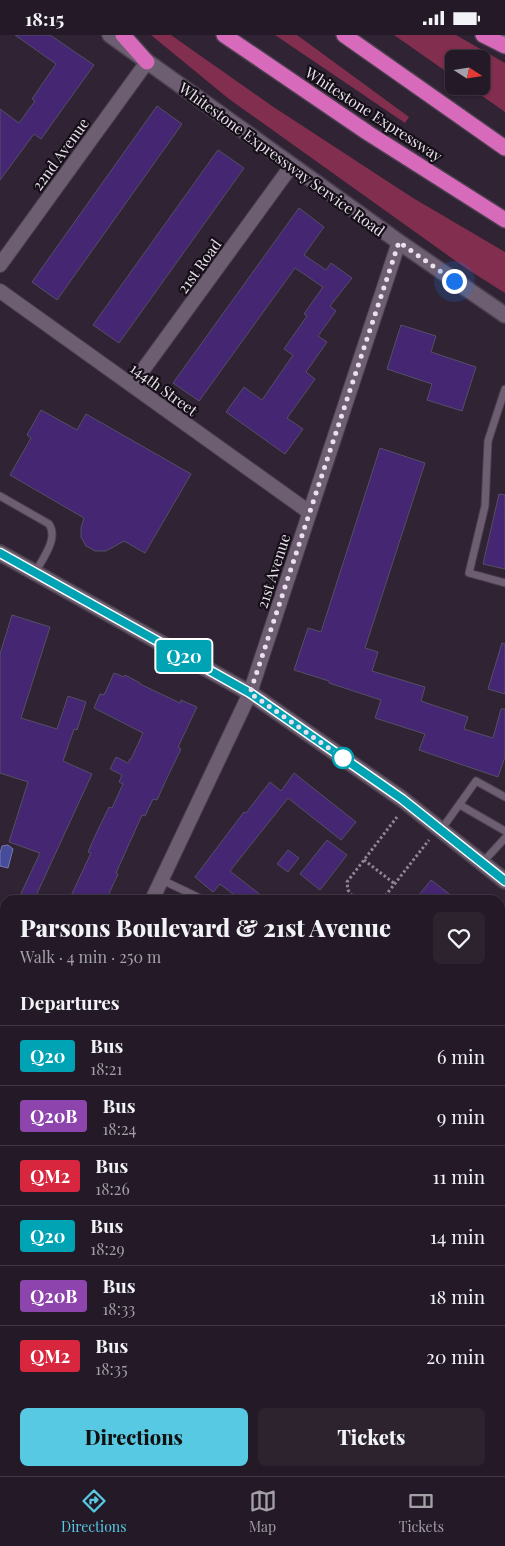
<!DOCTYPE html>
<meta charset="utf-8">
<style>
:root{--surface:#241a27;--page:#2c232f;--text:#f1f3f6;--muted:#a3a1a7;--line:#413844;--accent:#58c9e3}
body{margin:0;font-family:"Playfair Display",serif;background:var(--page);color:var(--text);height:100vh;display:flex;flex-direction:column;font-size:19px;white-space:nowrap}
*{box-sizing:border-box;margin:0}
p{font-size:16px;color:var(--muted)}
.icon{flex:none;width:28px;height:28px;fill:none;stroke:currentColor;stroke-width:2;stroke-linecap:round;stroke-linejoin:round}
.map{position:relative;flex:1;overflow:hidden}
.sheet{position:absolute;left:0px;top:860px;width:505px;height:581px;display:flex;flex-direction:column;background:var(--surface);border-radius:15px 15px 0 0;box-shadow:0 1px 4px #0004,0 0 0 1px var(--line)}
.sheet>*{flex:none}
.badge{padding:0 10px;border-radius:4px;font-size:18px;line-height:32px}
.needle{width:32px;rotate:102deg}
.tools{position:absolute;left:445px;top:15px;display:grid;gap:10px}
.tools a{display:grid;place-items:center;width:45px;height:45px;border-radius:8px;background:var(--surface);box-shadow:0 1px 4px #0004,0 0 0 1px var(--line);font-size:25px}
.you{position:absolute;width:25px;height:25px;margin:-12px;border:4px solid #fff;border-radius:50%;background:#1a73e8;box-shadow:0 0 0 8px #1a73e833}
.map>.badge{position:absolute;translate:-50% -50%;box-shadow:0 0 0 2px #fff}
h2{padding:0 20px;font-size:19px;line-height:45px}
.round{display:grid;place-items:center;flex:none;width:52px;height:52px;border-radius:8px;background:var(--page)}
.overview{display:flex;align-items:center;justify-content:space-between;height:85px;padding:0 20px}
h1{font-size:24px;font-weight:800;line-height:38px}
.primary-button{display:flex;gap:10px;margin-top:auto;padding:10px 20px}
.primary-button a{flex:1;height:58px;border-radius:8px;background:var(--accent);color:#111;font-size:20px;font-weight:800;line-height:58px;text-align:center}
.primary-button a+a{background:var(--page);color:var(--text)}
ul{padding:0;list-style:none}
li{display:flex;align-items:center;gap:15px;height:60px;padding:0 20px;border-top:1px solid var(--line)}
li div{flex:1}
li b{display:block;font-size:19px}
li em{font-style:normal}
li .badge{min-width:55px;font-weight:700;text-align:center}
.status{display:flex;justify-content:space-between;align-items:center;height:35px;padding:0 25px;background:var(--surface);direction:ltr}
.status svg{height:14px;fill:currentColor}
.menu{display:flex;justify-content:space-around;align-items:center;height:70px;border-top:1px solid var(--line);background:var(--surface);font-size:14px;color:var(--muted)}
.menu a{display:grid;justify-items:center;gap:2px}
.menu .active{color:var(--accent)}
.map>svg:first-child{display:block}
</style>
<div class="status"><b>18:15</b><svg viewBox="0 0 49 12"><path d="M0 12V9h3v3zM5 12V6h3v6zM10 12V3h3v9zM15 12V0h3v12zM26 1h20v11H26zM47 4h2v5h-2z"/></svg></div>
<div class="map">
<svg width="505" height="1441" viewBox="0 0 505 1441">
<rect width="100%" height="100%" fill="#302334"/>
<g fill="#822e4f">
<path d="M 151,0 L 171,0 L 272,71 L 413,163 L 505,217 L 505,258 L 467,234 L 229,64 Z"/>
<path d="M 275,0 L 297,0 L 409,82 L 405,88 Z"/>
<path d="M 394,0 L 456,0 L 505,28 L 505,77 L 468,51 L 481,51 L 481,24 L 454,24 L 454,42 Z"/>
</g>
<path fill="#464c9a" stroke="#7779b3" d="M 8,810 L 13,814 L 8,833 L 0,831 L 0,818 L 2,811 Z"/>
<g fill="#442672" stroke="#554f65">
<path d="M 15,0 L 50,0 L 94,30 L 41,104 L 34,99 L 0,145 L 0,74 L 19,88 L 35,66 L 32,64 L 56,29 Z"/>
<path d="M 157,71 L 182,89 L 57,265 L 32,247 Z"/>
<path d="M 218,115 L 244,133 L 119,308 L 93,290 Z"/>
<path d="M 299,173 L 324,192 L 304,220 L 326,235 L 331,228 L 352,243 L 330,271 L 336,276 L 318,301 L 327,307 L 306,337 L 315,344 L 287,383 L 303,394 L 285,419 L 226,377 L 244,352 L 262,365 L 293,320 L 284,314 L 307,281 L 304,279 L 323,252 L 295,233 L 199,366 L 173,348 Z"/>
<path d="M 401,290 L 436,301 L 431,317 L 476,332 L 462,376 L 427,365 L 432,349 L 387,334 Z"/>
<path d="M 41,375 L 77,395 L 86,379 L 191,439 L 145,518 L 124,506 L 106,516 L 95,516 L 86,511 L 81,502 L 81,493 L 84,483 L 10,440 L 31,403 L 27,400 Z"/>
<path d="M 380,413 L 425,428 L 365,613 L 378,617 L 372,636 L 425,652 L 421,666 L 468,682 L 464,694 L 493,703 L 501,674 L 505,674 L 505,722 L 498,742 L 419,715 L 425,699 L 375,683 L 381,665 L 329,648 L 329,646 L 294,635 L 308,593 L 321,597 Z"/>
<path d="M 499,459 L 505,460 L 505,534 L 483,529 Z"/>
<path d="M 12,580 L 50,592 L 21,683 L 57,694 L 68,661 L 86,667 L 77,695 L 74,694 L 63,726 L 92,739 L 34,865 L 18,865 L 40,818 L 9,807 L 28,747 L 0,738 L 0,619 Z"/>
<path d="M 502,608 L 505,609 L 505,659 L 488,654 Z"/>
<path d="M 114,638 L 124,642 L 125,640 L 140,648 L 140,649 L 180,668 L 181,665 L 197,672 L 178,712 L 181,714 L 166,745 L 157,765 L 153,764 L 145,781 L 142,780 L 116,838 L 118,839 L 106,865 L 69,865 L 91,818 L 88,817 L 95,801 L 109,772 L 112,773 L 123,749 L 119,747 L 122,740 L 110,734 L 116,722 L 128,728 L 130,724 L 131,724 L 143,698 L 94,673 L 100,659 L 104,660 Z"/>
<path d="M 294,738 L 356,787 L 341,805 L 288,763 L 230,836 L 267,865 L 241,865 L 220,849 L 213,857 L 195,842 L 244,777 L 246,778 L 270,747 L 281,756 Z"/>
<path d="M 327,805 L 347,820 L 320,855 L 300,839 Z"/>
<path d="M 288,815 L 299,823 L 288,837 L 277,829 Z"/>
<path d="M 431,845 L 457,865 L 415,865 Z"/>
</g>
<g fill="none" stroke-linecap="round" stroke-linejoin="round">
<g stroke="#4a3f4e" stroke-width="9">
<g id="service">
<path d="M 505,354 L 488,406 L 485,471 L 469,538 L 505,548"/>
<path d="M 0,461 L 49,489 C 59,504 42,524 35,538"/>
<path d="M 460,770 L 505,796"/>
<path d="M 441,795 L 476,746 L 505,762"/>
<path d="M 483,827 L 505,803"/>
<path d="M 162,845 L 204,865"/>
<path d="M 0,1062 L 5,1064"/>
</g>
</g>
<g stroke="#4a3f4e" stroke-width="16">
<g id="minor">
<path d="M 0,230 L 147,27"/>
<path d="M 0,256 L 309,477"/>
<path d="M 132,350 L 292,130"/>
<path d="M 152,865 L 250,658 L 399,207"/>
<path d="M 0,979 L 5,981"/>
<path d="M 0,1433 L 5,1418"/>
<path d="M 212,1441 L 214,1436"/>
</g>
</g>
<g stroke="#4a3f4e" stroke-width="18">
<g id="tertiary">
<path d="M 0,518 L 250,658 L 402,764 L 505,846"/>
<path d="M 500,1069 L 505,1047"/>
<path d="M 417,1441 L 418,1436"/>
</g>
</g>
<g stroke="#4a3f4e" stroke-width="18">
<g id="secondary">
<path d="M 110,0 L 399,207 L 505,280"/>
<path d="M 504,0 L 505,1"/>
</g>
</g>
<g stroke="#4a3f4e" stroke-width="18">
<g id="motorway">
<path d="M 123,0 L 147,27"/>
<path d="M 224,0 L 368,98 L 505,185"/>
<path d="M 344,0 L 505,113"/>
<path d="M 483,0 L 505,11"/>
</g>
</g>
<g stroke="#908694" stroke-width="3" stroke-dasharray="2.5 2.5" stroke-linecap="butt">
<path d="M 364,825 L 395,849"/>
<path d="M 355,865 L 348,855 L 347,847 L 397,782"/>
<path d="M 382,865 L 429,805"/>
</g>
<use href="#service" stroke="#6e5e72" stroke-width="7"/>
<use href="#minor" stroke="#6e5e72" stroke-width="14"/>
<use href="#tertiary" stroke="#6e5e72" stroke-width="15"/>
<use href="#secondary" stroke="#6e5e72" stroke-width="15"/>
<use href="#motorway" stroke="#d76aba" stroke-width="15"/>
</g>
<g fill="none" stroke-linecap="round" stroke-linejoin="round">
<g stroke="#fff" stroke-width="11">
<path id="line" d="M 0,518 L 250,658 L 402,764 L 505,846"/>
</g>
<use href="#line" stroke="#00a3b4" stroke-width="8"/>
<path stroke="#eae1ed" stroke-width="5" stroke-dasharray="0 9" d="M 343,723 L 250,658 L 399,207 L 454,246"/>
</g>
<circle fill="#fff" stroke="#00a3b4" stroke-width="2.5" cx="343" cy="723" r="10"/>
<g text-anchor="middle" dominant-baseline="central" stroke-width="4.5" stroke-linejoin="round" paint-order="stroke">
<g font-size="15" fill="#eae1ed" stroke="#150f17">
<text transform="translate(374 79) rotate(33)">Whitestone Expressway</text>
<text transform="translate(60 119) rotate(-54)">22nd Avenue</text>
<text transform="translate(282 124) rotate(36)">Whitestone Expressway Service Road</text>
<text transform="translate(199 231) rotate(-54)">21st Road</text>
<text transform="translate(164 354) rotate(36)">144th Street</text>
<text transform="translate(273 536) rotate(-72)">21st Avenue</text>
</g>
</g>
</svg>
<div class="tools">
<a><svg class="needle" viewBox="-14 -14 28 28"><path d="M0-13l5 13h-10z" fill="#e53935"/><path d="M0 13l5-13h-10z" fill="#a3a1a7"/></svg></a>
</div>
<div class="you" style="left:454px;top:246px"></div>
<b class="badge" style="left:184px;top:621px;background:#00a3b4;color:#fff">Q20</b>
<section class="sheet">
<div class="overview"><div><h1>Parsons Boulevard &amp; 21st Avenue</h1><p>Walk · 4 min · 250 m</p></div><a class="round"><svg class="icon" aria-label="heart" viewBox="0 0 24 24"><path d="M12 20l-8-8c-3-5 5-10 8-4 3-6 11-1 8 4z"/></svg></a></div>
<h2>Departures</h2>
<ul>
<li><span class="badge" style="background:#00a3b4;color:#fff">Q20</span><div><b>Bus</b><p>18:21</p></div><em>6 min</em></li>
<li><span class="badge" style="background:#8e44ad;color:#fff">Q20B</span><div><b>Bus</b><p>18:24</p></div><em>9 min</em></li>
<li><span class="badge" style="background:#d7263d;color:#fff">QM2</span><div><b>Bus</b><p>18:26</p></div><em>11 min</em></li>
<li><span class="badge" style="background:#00a3b4;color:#fff">Q20</span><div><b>Bus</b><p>18:29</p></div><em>14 min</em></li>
<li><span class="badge" style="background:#8e44ad;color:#fff">Q20B</span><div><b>Bus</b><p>18:33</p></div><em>18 min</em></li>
<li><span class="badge" style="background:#d7263d;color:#fff">QM2</span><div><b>Bus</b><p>18:35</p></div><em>20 min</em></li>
</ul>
<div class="primary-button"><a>Directions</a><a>Tickets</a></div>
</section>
</div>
<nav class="menu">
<a class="active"><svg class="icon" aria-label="directions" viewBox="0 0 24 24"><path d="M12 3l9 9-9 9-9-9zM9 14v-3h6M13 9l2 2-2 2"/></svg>Directions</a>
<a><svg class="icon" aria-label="map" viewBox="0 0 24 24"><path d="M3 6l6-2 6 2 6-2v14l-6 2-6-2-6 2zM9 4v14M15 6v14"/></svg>Map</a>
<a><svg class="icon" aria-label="tickets" viewBox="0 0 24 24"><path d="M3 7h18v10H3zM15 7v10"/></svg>Tickets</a>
</nav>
